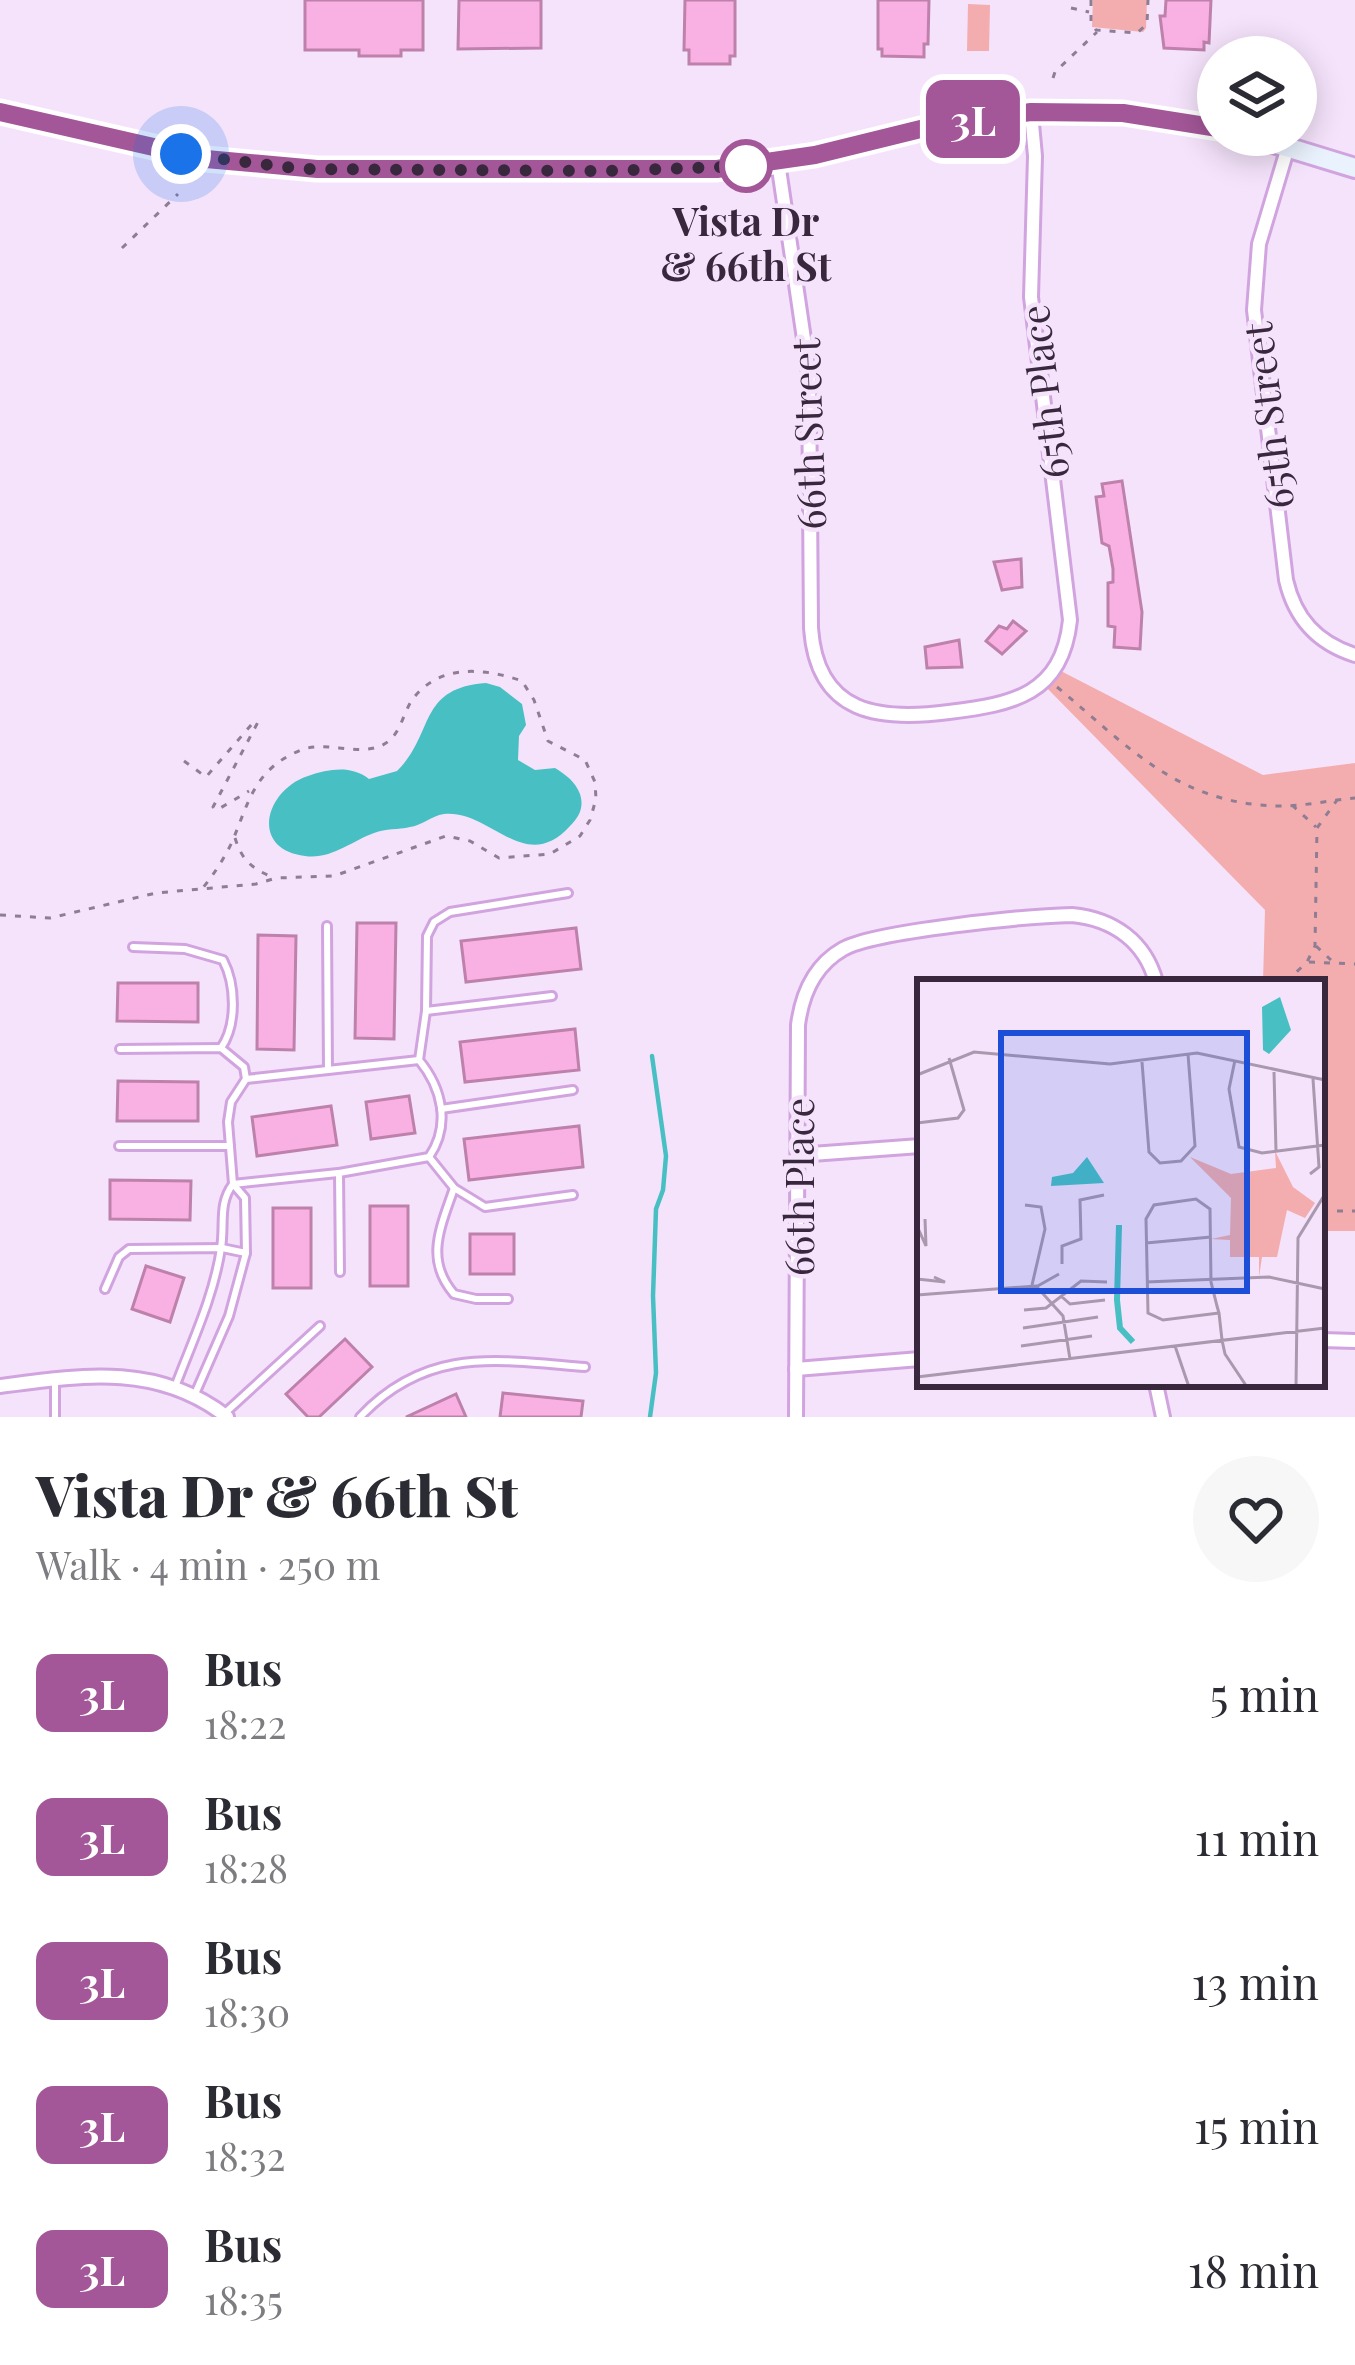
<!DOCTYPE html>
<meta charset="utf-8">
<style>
:root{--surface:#fff;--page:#f7f7f7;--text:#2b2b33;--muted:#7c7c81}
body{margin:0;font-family:"Playfair Display",serif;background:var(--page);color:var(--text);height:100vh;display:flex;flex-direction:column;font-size:45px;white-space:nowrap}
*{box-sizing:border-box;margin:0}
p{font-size:39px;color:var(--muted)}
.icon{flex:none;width:66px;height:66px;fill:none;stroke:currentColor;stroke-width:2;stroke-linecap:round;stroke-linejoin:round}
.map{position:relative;height:1417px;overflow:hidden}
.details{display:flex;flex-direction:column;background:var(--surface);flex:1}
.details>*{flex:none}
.badge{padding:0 24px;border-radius:18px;font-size:42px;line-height:78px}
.buttons{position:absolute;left:1197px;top:36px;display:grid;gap:24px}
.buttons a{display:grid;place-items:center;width:120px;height:120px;border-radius:50%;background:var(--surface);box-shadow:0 6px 30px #0003;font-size:60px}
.you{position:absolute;width:60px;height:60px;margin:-30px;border:9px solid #fff;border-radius:50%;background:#1a73e8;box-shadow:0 0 0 18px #1a73e833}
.map>.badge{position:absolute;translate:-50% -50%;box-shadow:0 0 0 6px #fff}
.round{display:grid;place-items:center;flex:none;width:126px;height:126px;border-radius:63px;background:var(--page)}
.headline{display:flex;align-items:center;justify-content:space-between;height:204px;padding:0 36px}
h1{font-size:57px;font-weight:800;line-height:90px}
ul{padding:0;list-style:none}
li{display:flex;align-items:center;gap:36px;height:144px;padding:0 36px}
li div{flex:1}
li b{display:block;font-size:45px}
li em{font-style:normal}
li .badge{min-width:132px;font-weight:700;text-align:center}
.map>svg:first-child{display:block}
</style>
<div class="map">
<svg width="1355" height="1417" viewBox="0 0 1355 1417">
<rect width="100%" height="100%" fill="#f5e3fb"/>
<g fill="#f3adae">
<path d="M 1093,0 L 1147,0 L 1146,28 L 1143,32 L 1092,27 Z"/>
<path d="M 968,4 L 990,5 L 989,51 L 967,51 Z"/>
<path d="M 1055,668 L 1263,775 L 1355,763 L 1355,1231 L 1322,1231 L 1322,982 L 1263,982 L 1265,910 L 1042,683 Z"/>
</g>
<path fill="#48c0c3" d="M 486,683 L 500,687 L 522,704 L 526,725 L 519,736 L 518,760 L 535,770 L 555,768 C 566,775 575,781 580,794 C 584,807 580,816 570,826 C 525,876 490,809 444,814 C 431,816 421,826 410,827 C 398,830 386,828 374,833 C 352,841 330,860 305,856 C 249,849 265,790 308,776 C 329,769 351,765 369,779 L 397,771 C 435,734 417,688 486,683 Z"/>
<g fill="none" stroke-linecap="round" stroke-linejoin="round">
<path stroke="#48c0c3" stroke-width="4.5" d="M 650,1417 L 656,1373 L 653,1296 L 656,1209 L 663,1190 L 666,1156 L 652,1056"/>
</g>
<g fill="#f9b1e4" stroke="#be81ac" stroke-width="3">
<path d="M 305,0 L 423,0 L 423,50 L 401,50 L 401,56 L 359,56 L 359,50 L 305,50 Z"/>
<path d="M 459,0 L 541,0 L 541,48 L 458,49 Z"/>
<path d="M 685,0 L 735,0 L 735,56 L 730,56 L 730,64 L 689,64 L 689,50 L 684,50 Z"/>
<path d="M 878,0 L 929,0 L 928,44 L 924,44 L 924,57 L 882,56 L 882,49 L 878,49 Z"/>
<path d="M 1166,0 L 1211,0 L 1209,43 L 1204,42 L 1204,50 L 1164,48 L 1160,16 L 1165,16 Z"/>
<path d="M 1122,481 L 1142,612 L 1140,649 L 1114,647 L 1115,627 L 1108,626 L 1108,583 L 1113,582 L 1113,569 L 1109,546 L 1102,543 L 1096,497 L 1104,496 L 1102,484 Z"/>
<path d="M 1021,559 L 1022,587 L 1002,590 L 994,562 Z"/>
<path d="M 1013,621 L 1026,631 L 1002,654 L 986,641 L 999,626 L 1007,629 Z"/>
<path d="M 959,640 L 962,667 L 927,668 L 925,647 Z"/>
<path d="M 357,923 L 396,923 L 394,1039 L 355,1038 Z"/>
<path d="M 576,928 L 581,969 L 466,982 L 461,941 Z"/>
<path d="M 258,935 L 296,936 L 294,1050 L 257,1049 Z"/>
<path d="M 118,983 L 198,983 L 198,1022 L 117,1021 Z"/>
<path d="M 575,1029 L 579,1070 L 465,1082 L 460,1042 Z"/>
<path d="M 118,1081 L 198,1082 L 198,1121 L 117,1121 Z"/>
<path d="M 409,1096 L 415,1133 L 371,1139 L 366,1102 Z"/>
<path d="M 331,1106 L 337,1145 L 257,1156 L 252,1117 Z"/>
<path d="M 579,1126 L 583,1167 L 469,1180 L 464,1139 Z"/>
<path d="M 110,1180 L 191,1181 L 190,1220 L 110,1219 Z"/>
<rect x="370" y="1206" width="38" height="80"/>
<rect x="273" y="1208" width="38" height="80"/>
<rect x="470" y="1234" width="44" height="40"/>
<path d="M 146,1266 L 184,1278 L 170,1322 L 132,1309 Z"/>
<path d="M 345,1339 L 372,1367 L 319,1417 L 308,1417 L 286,1394 Z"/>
<path d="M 503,1393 L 583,1401 L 581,1417 L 500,1417 Z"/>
<path d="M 456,1394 L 466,1417 L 406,1417 Z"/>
</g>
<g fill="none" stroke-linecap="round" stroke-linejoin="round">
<g stroke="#d1a4df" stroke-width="12">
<g id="lane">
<path d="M 327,926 L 328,1070"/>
<path d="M 133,947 L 185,949 L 223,960 C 236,985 237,1025 221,1048"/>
<path d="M 426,1011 L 552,996"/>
<path d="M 120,1049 L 221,1048 L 244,1067 L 246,1079 L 231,1102 L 228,1122 L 233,1184 L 245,1198 L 246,1253 L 229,1316 L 195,1394"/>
<path d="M 246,1079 L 419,1060"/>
<path d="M 441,1109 L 573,1090"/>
<path d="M 119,1146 L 230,1146"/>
<path d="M 429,1157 L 454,1188 L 485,1207 L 573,1195"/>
<path d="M 454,1188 C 441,1227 424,1259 454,1294 L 476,1299 L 508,1299"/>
<path d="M 340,1272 L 339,1173 L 429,1157 C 451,1125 442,1088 419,1060 L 426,1011 L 427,936 L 434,922 L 450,912 L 568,893"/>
<path d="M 105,1289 L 119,1257 L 129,1249 L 222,1248 L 246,1253"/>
<path d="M 175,1387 C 192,1342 214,1296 221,1248 C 225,1224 218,1204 233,1184 L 338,1173"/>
<path d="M 225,1413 L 320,1326"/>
<path d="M 55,1417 L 55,1382"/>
<path d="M 360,1417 C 427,1346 497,1360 585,1367"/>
</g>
</g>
<g stroke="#d1a4df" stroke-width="18">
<g id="street">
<path d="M 1288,147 L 1259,244 L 1254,310 L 1286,580 C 1295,619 1317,643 1355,655"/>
<path d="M 778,162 L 809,373 L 811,628 C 817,715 880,721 949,712 C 1013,704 1062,695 1070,620 L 1031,297 L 1035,156 L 1031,113"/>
<path d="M 798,1155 L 920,1146"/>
<path d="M 1322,1340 L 1355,1341"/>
<path d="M 796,1369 L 920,1359"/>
<path d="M 1156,1384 L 1163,1417"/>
<path d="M 0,1386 C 82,1375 158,1363 227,1417"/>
<path d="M 796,1417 L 798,1025 C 802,994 815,965 843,949 C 875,931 1029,916 1072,915 C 1113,919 1145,941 1156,982"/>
</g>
</g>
<g stroke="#d1a4df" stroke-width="24">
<g id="secondary">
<path d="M 0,112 L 206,159 L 317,169 L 717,169 L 815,155 L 941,124 L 1031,113 L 1123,114 L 1218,128"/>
<path d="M 1247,135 L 1355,168"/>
</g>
</g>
<g stroke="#8f7d94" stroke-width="3" stroke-dasharray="6 9" stroke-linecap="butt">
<path d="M 1091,0 L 1091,22 L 1096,30 L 1137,33 L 1147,24 L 1148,0"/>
<path d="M 1071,8 L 1089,12"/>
<path d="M 1053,78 L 1055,72 L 1097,32"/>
<path d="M 122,248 L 178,194"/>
<path d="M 1057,687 C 1130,748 1179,805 1281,806 C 1305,806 1331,800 1355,798"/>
<path d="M 184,761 L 206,777 L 252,724 L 258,722 L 213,807 L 217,810 L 249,791"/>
<path d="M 1292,805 L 1316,827"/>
<path d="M 235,838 C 242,860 251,868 272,877"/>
<path d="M 0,915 L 50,918 L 156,893 L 256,884 L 276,878 L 334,876 L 446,836 L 470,841 L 499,858 L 550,854 L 580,836 L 590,820 L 596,799 L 595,782 L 585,760 L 548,741 L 534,700 L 522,681 C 485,668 439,663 412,700 C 404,712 401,730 390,740 C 366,761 329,739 301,750 C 254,769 249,802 232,842 C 224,859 214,874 202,889"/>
<path d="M 1316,946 L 1331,960"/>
<path d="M 1309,962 L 1355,964"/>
<path d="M 1286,982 L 1307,962 L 1315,946 L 1317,828 L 1337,800"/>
<path d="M 1322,1211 L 1355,1211"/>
</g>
<use href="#lane" stroke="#fff" stroke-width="6"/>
<use href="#street" stroke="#fff" stroke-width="12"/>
<use href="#secondary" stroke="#eaf2fe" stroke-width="18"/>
</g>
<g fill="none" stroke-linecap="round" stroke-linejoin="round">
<g stroke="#fff" stroke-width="27">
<path id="line" d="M 0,112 L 206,159 L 317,169 L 717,169 L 815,155 L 941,124 L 1031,112 L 1123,113 L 1218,128"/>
</g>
<use href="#line" stroke="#a35798" stroke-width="18"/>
<path stroke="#39273e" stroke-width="12" stroke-dasharray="0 21.6" d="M 181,154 L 302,169 L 603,171 L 746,166"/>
</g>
<circle fill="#fff" stroke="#a35798" stroke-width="6" cx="746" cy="166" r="24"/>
<g text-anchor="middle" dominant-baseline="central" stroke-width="9" stroke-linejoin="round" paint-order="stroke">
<g font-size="39" font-weight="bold" fill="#39273e" stroke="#f5e3fb">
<text x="746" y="220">Vista Dr<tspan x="746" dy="45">&amp; 66th St</tspan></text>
</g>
<g font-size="39" fill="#39273e" stroke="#f5e3fb">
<text transform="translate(1043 392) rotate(-97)">65th Place</text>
<text transform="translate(1267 416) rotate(-97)">65th Street</text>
<text transform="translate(807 434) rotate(-92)">66th Street</text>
<text transform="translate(798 1187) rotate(-90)">66th Place</text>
</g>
</g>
<g transform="translate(917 979)">
<rect width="408" height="408" fill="#f5e3fb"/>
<path d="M 358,172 L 376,208 L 398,224 L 388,239 L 370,231 L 360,278 L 345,278 L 342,298 L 342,278 L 313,278 L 313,261 L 294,260 L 313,256 L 314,219 L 273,178 L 314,195 L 359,189 Z" fill="#f3adae"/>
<path d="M 363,18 L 374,51 L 352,75 L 346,71 L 345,28 ZM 170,178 L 187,204 L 134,207 L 135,198 L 156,194 Z" fill="#48c0c3"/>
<path fill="none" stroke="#48c0c3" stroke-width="6" d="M 202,246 L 200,321 L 203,349 L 216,363"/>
<path fill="none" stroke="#aa98af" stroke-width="3" d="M 318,81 L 312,110 L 322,168 L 345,174 L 408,166M 225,83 L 232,173 L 243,184 L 264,182 L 278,167 L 271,75M 357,93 L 359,172M 0,96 L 57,73 L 193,85 L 280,74 L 408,101M 0,144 L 41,139 L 47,131 L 32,79M 393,195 L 402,188 L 396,100M 108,226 L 124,228 L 128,250 L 115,306M 0,247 L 9,267 L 8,240M 229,264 L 294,258M 145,285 L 145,267 L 164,260 L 163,221 L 187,216M 0,300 L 28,303 L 17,298M 229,303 L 352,298 L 408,310M 110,313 L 142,295M 0,316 L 119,307 L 146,337 L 153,380M 144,317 L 153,325 L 188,321M 107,331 L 129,329 L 164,302 L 190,303M 302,334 L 246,341 L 231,334 L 229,240 L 237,226 L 279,220 L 293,230 L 294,303 L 300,327 L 302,334 L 305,361 L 308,375 L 330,408M 106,349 L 181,338M 104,367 L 175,357M 258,367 L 272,408M 0,398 L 408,349M 379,408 L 381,259 L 408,215"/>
<path fill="#1d4ed8" fill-opacity="0.15" stroke="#1d4ed8" stroke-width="6" d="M 84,54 L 330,54 L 330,312 L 84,312 Z"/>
<rect width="408" height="408" fill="none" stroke="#39273e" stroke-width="6"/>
</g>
</svg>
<div class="buttons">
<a><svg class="icon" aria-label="layers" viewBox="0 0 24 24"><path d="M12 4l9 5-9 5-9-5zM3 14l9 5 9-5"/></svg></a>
</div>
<div class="you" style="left:181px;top:154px"></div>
<b class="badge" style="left:973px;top:119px;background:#a35798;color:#fff">3L</b>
</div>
<section class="details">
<div class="headline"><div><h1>Vista Dr &amp; 66th St</h1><p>Walk · 4 min · 250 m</p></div><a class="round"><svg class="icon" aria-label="heart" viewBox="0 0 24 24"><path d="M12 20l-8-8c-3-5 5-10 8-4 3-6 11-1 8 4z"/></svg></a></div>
<ul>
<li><span class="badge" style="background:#a35798;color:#fff">3L</span><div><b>Bus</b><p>18:22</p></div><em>5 min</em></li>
<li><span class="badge" style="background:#a35798;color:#fff">3L</span><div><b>Bus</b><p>18:28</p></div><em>11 min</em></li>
<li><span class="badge" style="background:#a35798;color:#fff">3L</span><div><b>Bus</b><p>18:30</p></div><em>13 min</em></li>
<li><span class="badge" style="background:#a35798;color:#fff">3L</span><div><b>Bus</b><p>18:32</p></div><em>15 min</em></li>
<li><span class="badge" style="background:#a35798;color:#fff">3L</span><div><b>Bus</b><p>18:35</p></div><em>18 min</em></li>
</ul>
</section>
